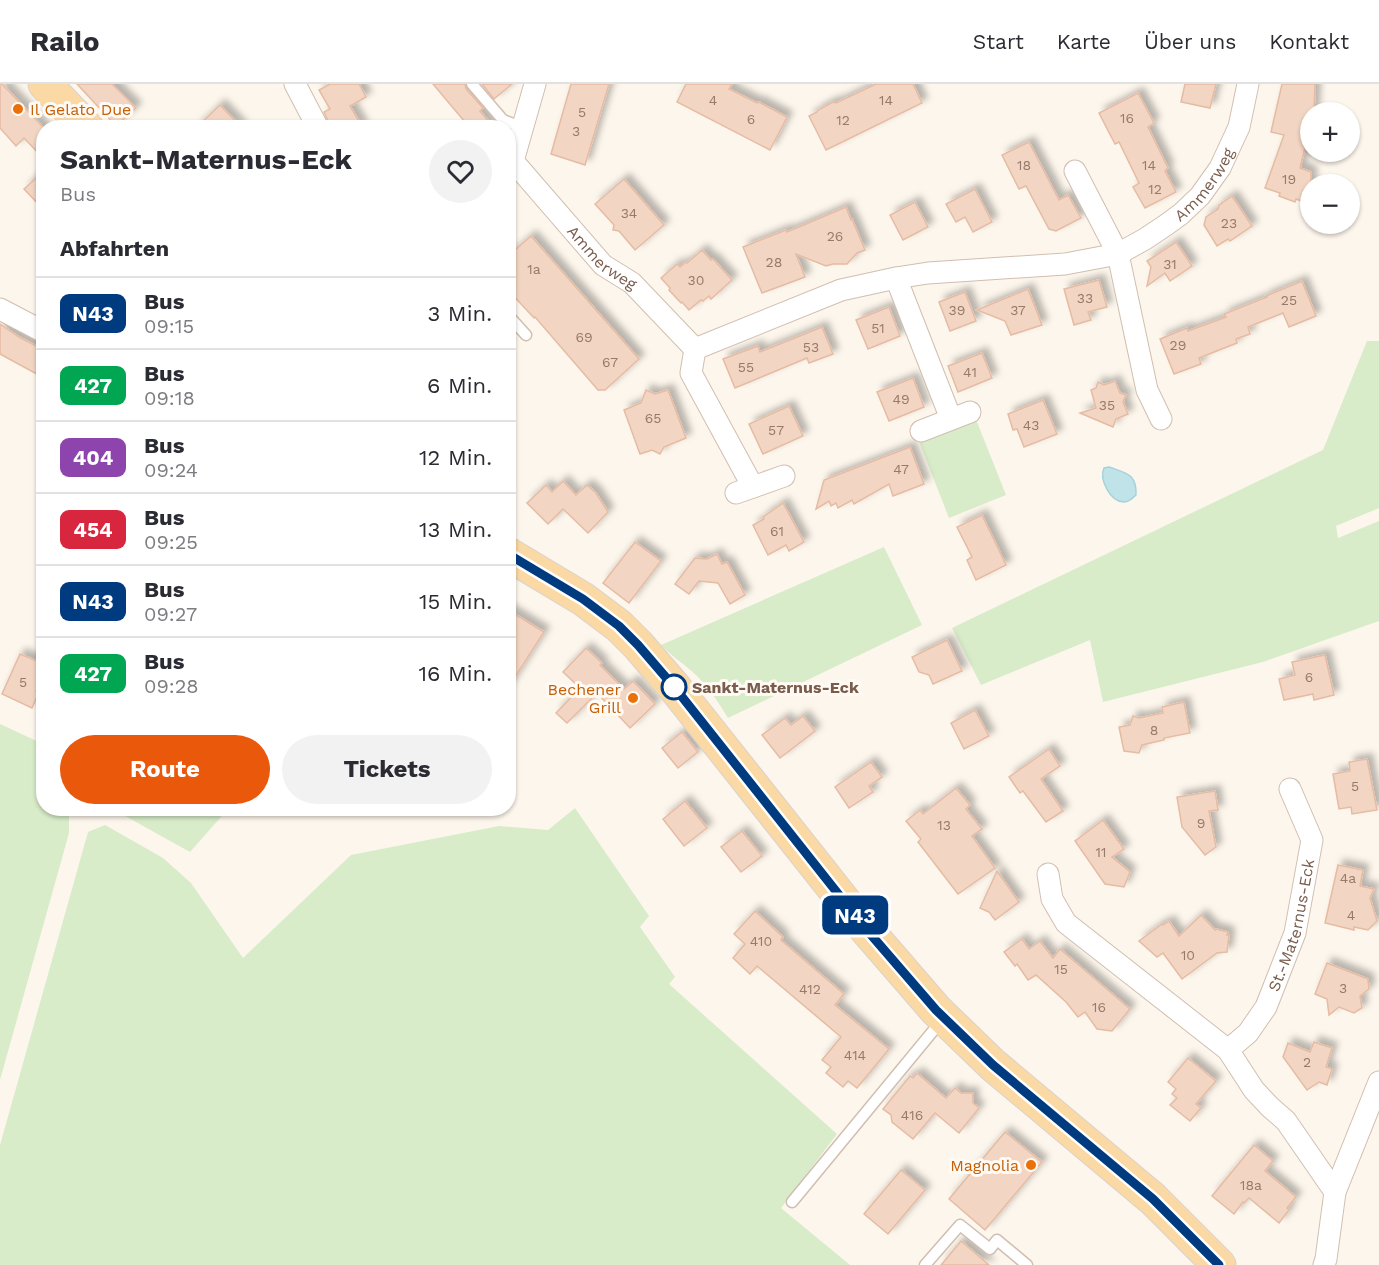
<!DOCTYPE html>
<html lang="de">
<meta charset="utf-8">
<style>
:root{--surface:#fff;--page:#f2f2f3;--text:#2b2b33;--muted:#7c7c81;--line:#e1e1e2;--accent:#ea580c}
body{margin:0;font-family:"Work Sans",sans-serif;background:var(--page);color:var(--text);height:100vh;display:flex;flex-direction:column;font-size:22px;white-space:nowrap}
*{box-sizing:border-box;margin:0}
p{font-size:20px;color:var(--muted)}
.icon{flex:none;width:33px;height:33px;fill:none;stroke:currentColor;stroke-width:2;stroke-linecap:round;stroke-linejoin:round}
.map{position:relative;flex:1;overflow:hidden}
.sheet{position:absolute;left:36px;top:36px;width:480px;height:696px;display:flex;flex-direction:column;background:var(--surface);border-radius:24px;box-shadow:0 2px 4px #0004}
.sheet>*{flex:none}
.badge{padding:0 12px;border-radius:9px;font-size:21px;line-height:39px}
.buttons{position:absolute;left:1300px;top:18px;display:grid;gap:12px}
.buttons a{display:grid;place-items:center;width:60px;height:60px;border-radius:50%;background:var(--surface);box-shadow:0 2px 4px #0004;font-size:30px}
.map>.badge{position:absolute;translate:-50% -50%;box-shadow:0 0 0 3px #fff}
h2{padding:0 24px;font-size:22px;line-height:54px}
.round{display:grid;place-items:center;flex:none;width:63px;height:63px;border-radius:32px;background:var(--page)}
.summary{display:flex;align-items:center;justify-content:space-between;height:102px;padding:0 24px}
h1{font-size:28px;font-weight:700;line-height:45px}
.cta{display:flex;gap:12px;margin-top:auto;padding:12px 24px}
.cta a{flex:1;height:69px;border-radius:36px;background:var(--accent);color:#fff;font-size:24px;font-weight:700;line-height:69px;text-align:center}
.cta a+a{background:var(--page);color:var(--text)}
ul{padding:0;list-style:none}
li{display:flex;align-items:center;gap:18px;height:72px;padding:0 24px;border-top:2px solid var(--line)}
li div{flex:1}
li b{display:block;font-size:22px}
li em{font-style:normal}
li .badge{min-width:66px;font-weight:700;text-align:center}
header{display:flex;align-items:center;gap:36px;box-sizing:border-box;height:84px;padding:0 30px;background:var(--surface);border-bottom:2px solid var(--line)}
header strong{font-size:28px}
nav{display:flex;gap:33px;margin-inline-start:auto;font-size:21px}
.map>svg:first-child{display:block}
</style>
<header>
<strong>Railo</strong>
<nav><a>Start</a><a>Karte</a><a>Über uns</a><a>Kontakt</a></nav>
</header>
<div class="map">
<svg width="1379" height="1181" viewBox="0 0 1379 1181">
<defs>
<filter id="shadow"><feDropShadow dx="5.5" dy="-5.5" stdDeviation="3" flood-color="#0004"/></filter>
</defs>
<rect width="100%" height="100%" fill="#fdf6ec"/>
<g fill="#d8ecc9">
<path d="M 1367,257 L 1379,257 L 1379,424 L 1336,442 L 1338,454 L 1379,437 L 1379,537 L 1263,578 L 1103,618 L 1090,556 L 981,601 L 952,544 L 1323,366 Z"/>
<path d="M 975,333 L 1006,411 L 949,434 L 918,355 Z"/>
<path d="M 884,463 L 922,541 L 728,634 C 719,619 709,604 697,592 C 686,581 672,573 661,561 Z"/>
<path d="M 0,640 L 43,660 L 44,724 L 69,725 L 69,749 L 0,996 Z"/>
<path d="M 575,724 L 649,832 L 640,843 L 675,893 L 669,900 L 837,1050 L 781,1124 L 850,1181 L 0,1181 L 0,1061 L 88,748 L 105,741 L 163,774 L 191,799 L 243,874 L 351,771 L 499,742 L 548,746 Z"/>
<path d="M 114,725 L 228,725 L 190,768 L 118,728 Z"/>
</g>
<path fill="#bfe3e8" stroke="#a5d3da" stroke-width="1.5" d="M 1109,383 C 1125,389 1137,389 1136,411 C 1133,414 1129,418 1124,418 C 1110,418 1099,395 1104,384 Z"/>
<g fill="#f3d5c3" stroke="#e6bba3" stroke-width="1.5" filter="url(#shadow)">
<path d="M 0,0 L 2,0 L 44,44 L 44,75 L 24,54 L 16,62 L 0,44 Z"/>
<path d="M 77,0 L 112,0 L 136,24 L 116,42 Z"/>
<path d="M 330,0 L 359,0 L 366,13 L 350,22 L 363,44 L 331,44 L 324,28 L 330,25 L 319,6 Z"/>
<path d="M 433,0 L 465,0 L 466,5 L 483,24 L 480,27 L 494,44 L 470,44 Z"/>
<path d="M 482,0 L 512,0 L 494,15 Z"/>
<path d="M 571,0 L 609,0 L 585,81 L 551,70 Z"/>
<path d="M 686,0 L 732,0 L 729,5 L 757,19 L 759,18 L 787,33 L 770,66 L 677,18 Z"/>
<path d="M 876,0 L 913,0 L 922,19 L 826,66 L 809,32 L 817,28 L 818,26 L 833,18 L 836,19 Z"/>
<path d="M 1185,0 L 1216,0 L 1210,24 L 1181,18 Z"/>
<path d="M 1282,0 L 1315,0 L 1314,27 L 1313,28 L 1311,28 L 1311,38 L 1300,84 L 1311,88 L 1311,106 L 1307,119 L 1296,115 L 1295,118 L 1279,112 L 1280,109 L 1265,104 L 1284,51 L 1271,48 Z"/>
<path d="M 1138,9 L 1154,39 L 1148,43 L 1168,84 L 1165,87 L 1176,108 L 1145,124 L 1133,103 L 1139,99 L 1119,58 L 1115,60 L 1099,29 Z"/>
<path d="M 220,21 L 242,44 L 196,44 Z"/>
<path d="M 1029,58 L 1059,116 L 1068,111 L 1081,134 L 1056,147 L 1049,145 L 1026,102 L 1019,105 L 1002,71 Z"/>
<path d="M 44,87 L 44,126 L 24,105 Z"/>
<path d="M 624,95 L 664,141 L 635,166 L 619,147 L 613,146 L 614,141 L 595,120 Z"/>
<path d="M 975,105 L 992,138 L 973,148 L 965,133 L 956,138 L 946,120 Z"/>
<path d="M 1232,112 L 1252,142 L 1230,157 L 1228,155 L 1217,162 L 1204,141 L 1206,133 L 1218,125 L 1219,121 Z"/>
<path d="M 915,118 L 928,143 L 903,156 L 890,131 Z"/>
<path d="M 846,123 L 851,136 L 852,135 L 865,166 L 857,169 L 847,180 L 833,180 L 826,182 L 796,170 L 805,193 L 762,209 L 743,163 L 786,146 L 787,148 Z"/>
<path d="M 531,152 L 639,275 L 605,306 L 598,306 L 535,233 L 534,234 L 508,206 L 508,172 Z"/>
<path d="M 1176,158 L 1192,182 L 1170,197 L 1165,189 L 1147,202 L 1151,183 L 1147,177 Z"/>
<path d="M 702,166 L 711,176 L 713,175 L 732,196 L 711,215 L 709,212 L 703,217 L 701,216 L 689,226 L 682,218 L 681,219 L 669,206 L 670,204 L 661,194 L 677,180 L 680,183 L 686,178 L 687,179 Z"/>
<path d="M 1099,196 L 1107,223 L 1088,228 L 1091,236 L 1074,241 L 1064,205 Z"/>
<path d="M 1302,197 L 1316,232 L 1289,243 L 1283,229 L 1248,243 L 1250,250 L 1236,255 L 1237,259 L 1199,274 L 1201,280 L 1174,290 L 1160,255 L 1187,244 L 1188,247 L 1226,233 L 1224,230 L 1267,213 L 1266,212 Z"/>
<path d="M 1028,205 L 1042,241 L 1011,251 L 1005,237 L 977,226 Z"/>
<path d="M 965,208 L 976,237 L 950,247 L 939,218 Z"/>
<path d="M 889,223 L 900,252 L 868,265 L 856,236 Z"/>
<path d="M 0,240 L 19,253 L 44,266 L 44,294 L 0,270 Z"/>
<path d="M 822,243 L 833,270 L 809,279 L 807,274 L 735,304 L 723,275 L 758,262 L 760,268 Z"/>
<path d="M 982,269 L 992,294 L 958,308 L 948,282 Z"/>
<path d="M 913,294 L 924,323 L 889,337 L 877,308 Z"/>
<path d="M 1115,297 L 1120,309 L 1126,311 L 1123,318 L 1128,330 L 1116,335 L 1113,343 L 1080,329 L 1096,324 L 1091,306 L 1096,304 L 1098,298 L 1104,301 Z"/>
<path d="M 646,306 L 655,310 L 668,306 L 686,354 L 664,363 L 660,370 L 652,366 L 640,370 L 624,326 L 641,319 Z"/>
<path d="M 1043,316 L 1057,350 L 1024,363 L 1017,345 L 1013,346 L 1008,330 Z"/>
<path d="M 789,322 L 803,352 L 763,370 L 749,340 Z"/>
<path d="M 910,363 L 924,400 L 893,412 L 889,400 L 854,420 L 852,416 L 838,424 L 836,419 L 831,422 L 829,417 L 816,425 L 824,396 Z"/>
<path d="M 563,397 L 576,411 L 587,401 L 596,409 L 608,428 L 588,449 L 563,425 L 548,440 L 527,419 L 546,401 L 552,408 Z"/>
<path d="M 783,419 L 804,458 L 789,467 L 786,461 L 768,471 L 753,441 L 764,435 L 763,433 Z"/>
<path d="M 982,431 L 1006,481 L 976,496 L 967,476 L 972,473 L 957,443 Z"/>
<path d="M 635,458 L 661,477 L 629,519 L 603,499 Z"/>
<path d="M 717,470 L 722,480 L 727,478 L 745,511 L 730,520 L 718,499 L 699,497 L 689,510 L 675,500 L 695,474 L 707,475 Z"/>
<path d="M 508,526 L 544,548 L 508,604 Z"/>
<path d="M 947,556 L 962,587 L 933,600 L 929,591 L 919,588 L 912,573 Z"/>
<path d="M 586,564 L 602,579 L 600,581 L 624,605 L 633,597 L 655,620 L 630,644 L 597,609 L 567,639 L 556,629 L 580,604 L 563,588 Z"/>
<path d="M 20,570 L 44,580 L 44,590 L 36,607 L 39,608 L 32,624 L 2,610 Z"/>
<path d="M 1325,571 L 1334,611 L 1314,616 L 1313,610 L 1284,616 L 1279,595 L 1295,591 L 1292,578 Z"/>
<path d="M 1184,618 L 1190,649 L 1164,654 L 1164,656 L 1142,661 L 1139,669 L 1124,667 L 1119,643 L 1130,641 L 1133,632 L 1139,634 L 1163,629 L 1162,623 Z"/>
<path d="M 975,626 L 989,652 L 964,665 L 951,639 Z"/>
<path d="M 803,632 L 815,647 L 780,674 L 762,651 L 785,634 L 791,641 Z"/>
<path d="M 682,648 L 698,668 L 678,684 L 662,664 Z"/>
<path d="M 1049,665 L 1060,682 L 1041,695 L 1063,727 L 1046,738 L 1023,707 L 1020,709 L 1009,693 Z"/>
<path d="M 1367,675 L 1377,726 L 1352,730 L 1351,723 L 1339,725 L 1333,690 L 1350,687 L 1349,678 Z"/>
<path d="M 871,678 L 882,693 L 869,702 L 873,708 L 849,724 L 835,703 Z"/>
<path d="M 956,704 L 970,721 L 966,725 L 982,745 L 972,752 L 995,784 L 958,810 L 918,758 L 921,755 L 906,737 L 920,726 L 923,730 Z"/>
<path d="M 1215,707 L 1218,726 L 1209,727 L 1216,763 L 1205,771 L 1182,743 L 1177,713 Z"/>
<path d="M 685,717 L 707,744 L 684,762 L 663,735 Z"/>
<path d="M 1103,736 L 1124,765 L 1112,773 L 1130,788 L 1124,803 L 1105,800 L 1075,757 Z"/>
<path d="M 742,747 L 762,772 L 741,788 L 721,763 Z"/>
<path d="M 1338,781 L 1363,786 L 1360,802 L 1374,805 L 1370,814 L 1377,837 L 1368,846 L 1354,843 L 1354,846 L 1325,839 Z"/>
<path d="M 997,787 L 1019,818 L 995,836 L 989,828 L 980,824 Z"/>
<path d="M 755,827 L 783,853 L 781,856 L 844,910 L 835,921 L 889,965 L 857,1004 L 848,997 L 843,1003 L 826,989 L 831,983 L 822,976 L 841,953 L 757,882 L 750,890 L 733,874 L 745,860 L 734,850 Z"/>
<path d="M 1201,831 L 1215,846 L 1216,845 L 1228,848 L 1227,851 L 1229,851 L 1227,868 L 1217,869 L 1182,895 L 1163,869 L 1157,873 L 1139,857 L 1162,840 L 1163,841 L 1169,837 L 1179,852 Z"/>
<path d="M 1022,855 L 1029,865 L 1040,857 L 1053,874 L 1060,865 L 1130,925 L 1112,947 L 1097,945 L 1085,928 L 1078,933 L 1066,918 L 1036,891 L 1028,896 L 1017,880 L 1015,882 L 1004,868 Z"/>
<path d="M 1327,879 L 1368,895 L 1369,905 L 1360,912 L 1362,924 L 1354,929 L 1339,923 L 1329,931 L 1327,915 L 1315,910 Z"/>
<path d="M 1314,958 L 1332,964 L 1326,983 L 1332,985 L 1327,1001 L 1319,998 L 1307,1006 L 1283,973 L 1288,959 L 1310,968 Z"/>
<path d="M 1188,974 L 1216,997 L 1196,1020 L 1201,1024 L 1190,1037 L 1170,1021 L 1177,1014 L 1172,1010 L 1176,1005 L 1168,998 Z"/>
<path d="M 917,989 L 946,1014 L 955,1004 L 961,1009 L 973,1009 L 973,1019 L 979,1024 L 959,1049 L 935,1029 L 913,1055 L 892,1038 L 891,1031 L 883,1025 L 910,992 L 913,994 Z"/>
<path d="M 1005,1048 L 1042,1078 L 985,1146 L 949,1115 Z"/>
<path d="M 1254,1061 L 1273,1077 L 1265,1087 L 1296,1113 L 1287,1124 L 1289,1126 L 1279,1139 L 1249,1114 L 1244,1119 L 1243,1118 L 1234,1130 L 1212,1112 Z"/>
<path d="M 901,1086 L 925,1106 L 888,1150 L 864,1130 Z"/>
<path d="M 961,1157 L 989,1181 L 941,1181 Z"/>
</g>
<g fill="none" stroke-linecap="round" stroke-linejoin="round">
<g stroke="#d1beb0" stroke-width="13">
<g id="service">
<path d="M 472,0 L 503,36 L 523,44"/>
<path d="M 508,231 L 526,251"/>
<path d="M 792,1118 L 942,936"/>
<path d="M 925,1181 L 960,1141 L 990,1165 L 997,1156 L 1027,1181"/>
</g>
</g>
<g stroke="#d1beb0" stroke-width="23">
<g id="minor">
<path d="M 295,0 L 318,44"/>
<path id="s1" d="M 513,77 L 603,181 L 632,199 L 695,265 L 841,206 L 896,194 L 928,189 L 1065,180 L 1118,170 L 1145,155 L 1166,141 L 1181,130 L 1200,112 L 1220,84 L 1239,43 L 1248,0"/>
<path d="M 508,86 L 513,77 L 535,0"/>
<path d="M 1075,87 L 1118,170 L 1147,306 L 1161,335"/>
<path d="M 896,194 L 951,335"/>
<path d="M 0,225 L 44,248"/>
<path d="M 695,265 L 691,289 L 753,403"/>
<path d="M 921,347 L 970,328"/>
<path d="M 736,409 L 784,392"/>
<path d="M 1048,790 L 1052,815 L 1066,839 L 1228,966 L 1254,1006 L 1270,1023 L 1286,1037 L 1335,1108"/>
<path id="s2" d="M 1228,966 L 1248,949 L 1266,923 L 1295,849 L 1312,756 L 1290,705"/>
<path d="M 1324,1181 L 1326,1175 L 1335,1108 L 1379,998"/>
</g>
</g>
<g stroke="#dad1cd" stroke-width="35">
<g id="primary">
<path d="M 45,0 L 87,44"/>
<path d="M 508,470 L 583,515 L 619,542 L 638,561 L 675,604 L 866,845 L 936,926 L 993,981 L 1153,1115 L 1219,1181"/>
</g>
</g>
<use href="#service" stroke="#fff" stroke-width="10"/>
<use href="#minor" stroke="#fff" stroke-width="21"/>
<use href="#primary" stroke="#fbd9a5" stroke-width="33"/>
</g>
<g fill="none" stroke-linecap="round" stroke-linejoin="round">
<g stroke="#fff" stroke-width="14">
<path id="line" d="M 508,470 L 583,515 L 619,542 L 638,561 L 675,604 L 866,845 L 936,926 L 993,981 L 1153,1115 L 1219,1181"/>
</g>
<use href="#line" stroke="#003b80" stroke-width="9"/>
</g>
<g fill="#e8710a" stroke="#fffaf3" stroke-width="2">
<circle cx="18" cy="25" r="6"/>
<circle cx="633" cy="614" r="6"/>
<circle cx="1031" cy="1081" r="6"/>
</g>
<circle fill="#fff" stroke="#003b80" stroke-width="3" cx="674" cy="603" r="12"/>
<g text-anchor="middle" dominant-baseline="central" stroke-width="6" stroke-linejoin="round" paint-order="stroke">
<g font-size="14" fill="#987a6a">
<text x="713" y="16">4</text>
<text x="886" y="16">14</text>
<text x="582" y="28">5</text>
<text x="1127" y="34">16</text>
<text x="751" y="35">6</text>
<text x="843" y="36">12</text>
<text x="576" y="47">3</text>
<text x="1024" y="81">18</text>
<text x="1149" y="81">14</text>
<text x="1289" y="95">19</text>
<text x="1155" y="105">12</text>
<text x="629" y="129">34</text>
<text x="1229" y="139">23</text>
<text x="835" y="152">26</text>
<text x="774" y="178">28</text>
<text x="1170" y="180">31</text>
<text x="534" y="185">1a</text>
<text x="696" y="196">30</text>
<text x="1085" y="214">33</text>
<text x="1289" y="216">25</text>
<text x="957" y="226">39</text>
<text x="1018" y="226">37</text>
<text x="878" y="244">51</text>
<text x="584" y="253">69</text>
<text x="1178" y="261">29</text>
<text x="811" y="263">53</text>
<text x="610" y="278">67</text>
<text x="746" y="283">55</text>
<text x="970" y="288">41</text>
<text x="901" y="315">49</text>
<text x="1107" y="321">35</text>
<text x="653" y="334">65</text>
<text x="1031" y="341">43</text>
<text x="776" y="346">57</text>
<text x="901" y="385">47</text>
<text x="777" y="447">61</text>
<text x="1309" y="593">6</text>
<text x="23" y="598">5</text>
<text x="1154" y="646">8</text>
<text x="1355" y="702">5</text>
<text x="1201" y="739">9</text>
<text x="944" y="741">13</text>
<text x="1101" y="768">11</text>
<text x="1348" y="794">4a</text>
<text x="1351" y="831">4</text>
<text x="761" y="857">410</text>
<text x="1188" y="871">10</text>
<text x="1061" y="885">15</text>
<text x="1343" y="904">3</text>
<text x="810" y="905">412</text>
<text x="1099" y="923">16</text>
<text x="855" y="971">414</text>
<text x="1307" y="978">2</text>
<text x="912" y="1031">416</text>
<text x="1251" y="1101">18a</text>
</g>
<g font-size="16" fill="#c56008" stroke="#fffaf3" text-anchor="end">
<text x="30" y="25" text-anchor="start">Il Gelato Due</text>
<text x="621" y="605">Bechener<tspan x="621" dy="18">Grill</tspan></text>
<text x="1019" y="1081">Magnolia</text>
</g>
<g font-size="16" fill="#7a5c4d" stroke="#fffaf3">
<text stroke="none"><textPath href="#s1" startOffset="813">Ammerweg</textPath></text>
<text stroke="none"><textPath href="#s1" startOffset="132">Ammerweg</textPath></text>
<text stroke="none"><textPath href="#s2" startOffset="144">St.-Maternus-Eck</textPath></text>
</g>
<g font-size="16" font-weight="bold" fill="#7a5c4d" stroke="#fffaf3" text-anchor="start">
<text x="692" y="603">Sankt-Maternus-Eck</text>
</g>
</g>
</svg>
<div class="buttons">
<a>+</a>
<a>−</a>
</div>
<b class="badge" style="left:855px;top:831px;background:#003b80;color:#fff">N43</b>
<section class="sheet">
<div class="summary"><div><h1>Sankt-Maternus-Eck</h1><p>Bus</p></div><a class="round"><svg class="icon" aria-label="heart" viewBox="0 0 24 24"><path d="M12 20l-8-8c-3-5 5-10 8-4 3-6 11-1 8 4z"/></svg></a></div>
<h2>Abfahrten</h2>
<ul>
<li><span class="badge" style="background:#003b80;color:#fff">N43</span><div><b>Bus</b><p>09:15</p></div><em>3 Min.</em></li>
<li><span class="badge" style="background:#00a651;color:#fff">427</span><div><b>Bus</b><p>09:18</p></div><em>6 Min.</em></li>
<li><span class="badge" style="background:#8e44ad;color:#fff">404</span><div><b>Bus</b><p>09:24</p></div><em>12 Min.</em></li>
<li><span class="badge" style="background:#d7263d;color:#fff">454</span><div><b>Bus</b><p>09:25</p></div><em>13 Min.</em></li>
<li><span class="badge" style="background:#003b80;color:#fff">N43</span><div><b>Bus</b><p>09:27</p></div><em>15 Min.</em></li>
<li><span class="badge" style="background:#00a651;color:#fff">427</span><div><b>Bus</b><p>09:28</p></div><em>16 Min.</em></li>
</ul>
<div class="cta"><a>Route</a><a>Tickets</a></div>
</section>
</div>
